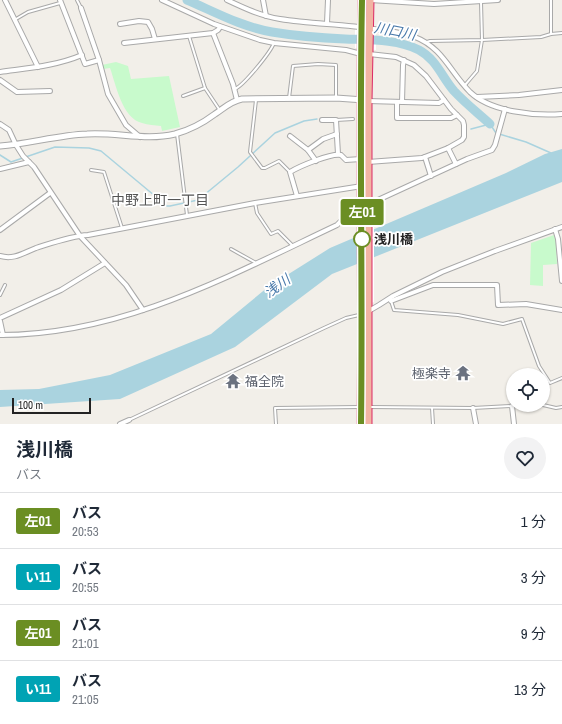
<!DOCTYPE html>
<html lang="ja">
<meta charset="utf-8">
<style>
:root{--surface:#fff;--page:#f2f2f3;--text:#1f2937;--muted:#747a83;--line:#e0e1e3}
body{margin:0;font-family:"Archivo Narrow","Noto Sans JP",sans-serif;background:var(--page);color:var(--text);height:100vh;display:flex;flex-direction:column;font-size:15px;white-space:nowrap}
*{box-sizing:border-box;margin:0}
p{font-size:13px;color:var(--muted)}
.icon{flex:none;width:22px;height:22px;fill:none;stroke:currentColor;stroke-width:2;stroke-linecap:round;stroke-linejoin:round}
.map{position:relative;height:424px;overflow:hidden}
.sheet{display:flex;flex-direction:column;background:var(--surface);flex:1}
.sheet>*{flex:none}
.badge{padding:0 8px;border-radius:3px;font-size:14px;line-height:26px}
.buttons{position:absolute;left:506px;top:368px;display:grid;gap:8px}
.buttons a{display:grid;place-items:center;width:44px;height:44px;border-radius:50%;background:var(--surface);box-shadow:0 1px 3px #0004;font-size:20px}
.scale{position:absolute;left:12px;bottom:10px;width:79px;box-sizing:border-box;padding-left:4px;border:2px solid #222;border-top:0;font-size:11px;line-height:14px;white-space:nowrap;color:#222;-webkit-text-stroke:3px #fff;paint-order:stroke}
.map>.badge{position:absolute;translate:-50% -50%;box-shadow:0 0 0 2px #fff}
.round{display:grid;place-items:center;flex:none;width:42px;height:42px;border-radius:21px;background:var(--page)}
.summary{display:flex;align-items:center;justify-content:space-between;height:68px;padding:0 16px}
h1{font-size:19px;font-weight:700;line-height:30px}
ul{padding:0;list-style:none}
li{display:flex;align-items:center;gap:12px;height:56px;padding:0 16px;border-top:1px solid var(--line)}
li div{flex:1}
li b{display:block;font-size:15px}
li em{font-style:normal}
li .badge{min-width:44px;font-weight:700;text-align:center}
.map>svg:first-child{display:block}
</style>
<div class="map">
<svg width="562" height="424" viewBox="0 0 562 424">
<rect width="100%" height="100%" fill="#f2efe9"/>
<g fill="#c8facc">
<path d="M 116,62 L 128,66 L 131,79 L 169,76 L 180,127 L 162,131 L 161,126 C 155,125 148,125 142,123 C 122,118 116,85 110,68 L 103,69 L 102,65 Z"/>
<path d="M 554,235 L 556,242 L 557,264 L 543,265 L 543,286 L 530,285 L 531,243 Z"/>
</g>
<path fill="#aad3df" d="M 562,149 L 562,182 L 332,274 L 235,347 L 120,399 L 0,407 L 0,390 L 39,389 L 110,375 L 211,334 L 268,287 L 330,248 L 506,173 L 545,154 Z"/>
<g fill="#fff">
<path d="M 355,29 L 376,31 L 376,50 L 355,48 Z"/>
<path d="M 374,208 L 374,302 L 358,309 L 357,217 Z"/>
</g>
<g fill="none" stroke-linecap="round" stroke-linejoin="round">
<g stroke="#aad3df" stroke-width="1.5">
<path d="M 471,129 L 490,124 L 496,133 L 526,142 L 551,153"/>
<path d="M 0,155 L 11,162 L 55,147 L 89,148 L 101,151 L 167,206 L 170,206 L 198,200 L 238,167 L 275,133 L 304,121 L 317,119"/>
</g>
<path stroke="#aad3df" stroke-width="9" d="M 187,0 C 215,12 242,27 272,32 C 296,36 321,38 345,39 C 369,40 397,39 419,50 C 436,59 442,77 454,91 C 465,103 478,113 490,124"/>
<g stroke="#a9a9a9" stroke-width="4">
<g id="service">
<path d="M 77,0 L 81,8"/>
<path d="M 16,19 L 28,12 L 60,3"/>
<path d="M 551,34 L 551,0"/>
<path d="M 189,36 L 205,88 L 219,109"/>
<path d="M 427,42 L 430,41 L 482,40 L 541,37 L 551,34 L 562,33"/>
<path d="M 465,85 L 477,71 L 482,40 L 481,2"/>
<path d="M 235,89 C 244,85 270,53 274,43"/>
<path d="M 183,96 L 205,88"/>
<path d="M 289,98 L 293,66 L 318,64 L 336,65 L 336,98"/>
<path d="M 256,100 L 250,152 L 262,168 L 265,168 L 279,161 L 290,172"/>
<path d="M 336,120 L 353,119"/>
<path d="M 177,134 L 187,215"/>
<path d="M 91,170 L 104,172 L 122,228"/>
<path d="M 255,203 L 257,213 L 271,234 L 278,231 L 293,246"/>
<path d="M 231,249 L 256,263"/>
<path d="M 0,295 L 5,285"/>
<path d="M 391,301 L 394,310 L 458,315 L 503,324 L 522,319 L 539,366 L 550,383 L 562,378"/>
<path d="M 543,405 L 556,408 L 562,407"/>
<path d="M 370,407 L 473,408 L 532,405"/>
<path d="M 432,408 L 433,424"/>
<path d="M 129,420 L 324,328 L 346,318 L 359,315"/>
<path d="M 276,424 L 275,408 L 360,407"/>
</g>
</g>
<g stroke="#a9a9a9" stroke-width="6">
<g id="minor">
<path d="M 5,0 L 38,67"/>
<path d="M 60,0 L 85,64 L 99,60"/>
<path d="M 162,0 L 214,24 L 260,40 L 274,43 L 346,50 L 361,54"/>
<path d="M 227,0 C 244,8 261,16 280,19 C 311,24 343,24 374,29 C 388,31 401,32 415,37 C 443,48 450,72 470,92 C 491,112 534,116 562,114"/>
<path d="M 263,0 L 266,16"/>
<path d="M 370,0 L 434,4 L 498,0"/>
<path d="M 81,8 L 99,60 L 108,94 L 126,125 L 140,137"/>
<path d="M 327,23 L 328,0"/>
<path d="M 120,24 L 139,21 L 148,22 L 152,29 L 155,39"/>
<path d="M 213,33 L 233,84 L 237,100"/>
<path d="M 124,43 L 213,33 L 218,30 L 220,27"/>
<path d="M 0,72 C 28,68 56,66 82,55"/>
<path d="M 0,80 L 17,92 L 50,91"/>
<path d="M 477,97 L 519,95 L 562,90"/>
<path d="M 368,101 L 439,103 L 444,100"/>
<path d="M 397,102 L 397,118 L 451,118 L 457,115"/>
<path d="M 402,102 L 403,65 L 404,60"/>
<path d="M 322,120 L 336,120 L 338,154"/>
<path d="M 0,124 L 9,130 L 16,145 L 23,156 L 34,167 L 80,236 L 126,285 L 143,310"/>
<path d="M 290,136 L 308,150 L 316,161"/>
<path d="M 448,148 L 456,164"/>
<path d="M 308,150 L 323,139 L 337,134"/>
<path d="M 425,157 L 431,176"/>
<path d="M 367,163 L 368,162 L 422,158 L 448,148 L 462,140 L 464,137 L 464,125 L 463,121 L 451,109 L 426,76 L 414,65 L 396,57 L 369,54"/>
<path d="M 0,169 L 29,162"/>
<path d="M 297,196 L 290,172 C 300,166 331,153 341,155 L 346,160 L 361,159"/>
<path d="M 367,205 L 467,159 L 492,150 L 495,145 L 505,109"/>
<path d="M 555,229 L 558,239 L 562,281"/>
<path d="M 0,230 L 50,193"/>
<path d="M 0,256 C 14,260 23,253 36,248 C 52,243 71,236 88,235 L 255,203 L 362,186"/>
<path d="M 391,301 L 433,285 L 497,285 L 498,305 L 526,304 L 562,310"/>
<path d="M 367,312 L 379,305 L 393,296 L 442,272 L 495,251 L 562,227"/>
<path d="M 0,318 L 61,290 L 105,263"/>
<path d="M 0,321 L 3,335"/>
<path d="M 0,335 C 122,335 229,276 337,225 L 346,216 L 361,209"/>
<path d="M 512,406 L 514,424"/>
<path d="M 473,408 L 476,424"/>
<path d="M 120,424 L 129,420"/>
</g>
</g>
<g stroke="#a9a9a9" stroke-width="7">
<path id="tertiary" d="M 0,146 C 29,144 58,135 87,134 C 117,132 146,141 175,134 C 190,130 203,123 215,114 C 224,108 231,101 242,99 L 336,98 L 364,100"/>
</g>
<g stroke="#dc2a67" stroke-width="9">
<g id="trunk">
<path d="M 361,424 C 363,283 359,141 362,0"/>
<path d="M 368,424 L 368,101 L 370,0"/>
</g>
</g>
<use href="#service" stroke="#fff" stroke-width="2"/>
<use href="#minor" stroke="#fff" stroke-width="4"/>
<use href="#tertiary" stroke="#fff" stroke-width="5"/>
<use href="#trunk" stroke="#f2b4a3" stroke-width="7"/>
</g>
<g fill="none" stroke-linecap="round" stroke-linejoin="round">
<g stroke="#fff" stroke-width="9">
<path id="line" d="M 361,424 C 363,283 359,141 362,0"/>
</g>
<use href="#line" stroke="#6b8e23" stroke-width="6"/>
</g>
<defs>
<g id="temple-bare" transform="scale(1.2)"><path d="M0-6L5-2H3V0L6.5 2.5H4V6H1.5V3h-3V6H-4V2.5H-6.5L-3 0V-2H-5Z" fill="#6b7280" stroke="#fff" stroke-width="2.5" paint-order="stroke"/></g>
</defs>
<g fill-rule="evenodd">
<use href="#temple-bare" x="463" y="373"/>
<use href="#temple-bare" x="233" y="381"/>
</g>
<circle fill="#fff" stroke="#6b8e23" stroke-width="2" cx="362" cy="239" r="8"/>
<g text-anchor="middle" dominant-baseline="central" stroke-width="3.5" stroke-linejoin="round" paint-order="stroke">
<g font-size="13" font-weight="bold" fill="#222" stroke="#fff" text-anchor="start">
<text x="374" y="239">浅川橋</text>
</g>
<g font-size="13" fill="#5b616d" stroke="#fff" text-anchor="end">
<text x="451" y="373">極楽寺</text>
<text x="245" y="381" text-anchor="start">福全院</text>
</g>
<g font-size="14" font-style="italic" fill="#4a7aab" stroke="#fff">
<text transform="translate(395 31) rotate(11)">川口川</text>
<text transform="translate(277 286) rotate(-36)">浅川</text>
</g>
<g font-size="14" fill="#555" stroke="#fff">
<text x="160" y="200">中野上町一丁目</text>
</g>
</g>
</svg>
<div class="buttons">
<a><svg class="icon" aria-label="locate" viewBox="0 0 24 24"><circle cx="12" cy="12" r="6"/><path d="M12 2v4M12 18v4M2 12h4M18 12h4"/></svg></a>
</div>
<div class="scale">100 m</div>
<b class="badge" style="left:362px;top:212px;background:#6b8e23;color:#fff">左01</b>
</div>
<section class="sheet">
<div class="summary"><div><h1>浅川橋</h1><p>バス</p></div><a class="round"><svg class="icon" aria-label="heart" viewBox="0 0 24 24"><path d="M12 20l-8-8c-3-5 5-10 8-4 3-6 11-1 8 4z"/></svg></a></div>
<ul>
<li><span class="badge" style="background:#6b8e23;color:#fff">左01</span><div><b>バス</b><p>20:53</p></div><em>1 分</em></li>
<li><span class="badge" style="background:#00a3b4;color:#fff">い11</span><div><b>バス</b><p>20:55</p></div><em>3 分</em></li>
<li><span class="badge" style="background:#6b8e23;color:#fff">左01</span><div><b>バス</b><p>21:01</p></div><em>9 分</em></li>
<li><span class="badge" style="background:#00a3b4;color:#fff">い11</span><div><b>バス</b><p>21:05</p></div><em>13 分</em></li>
</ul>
</section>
